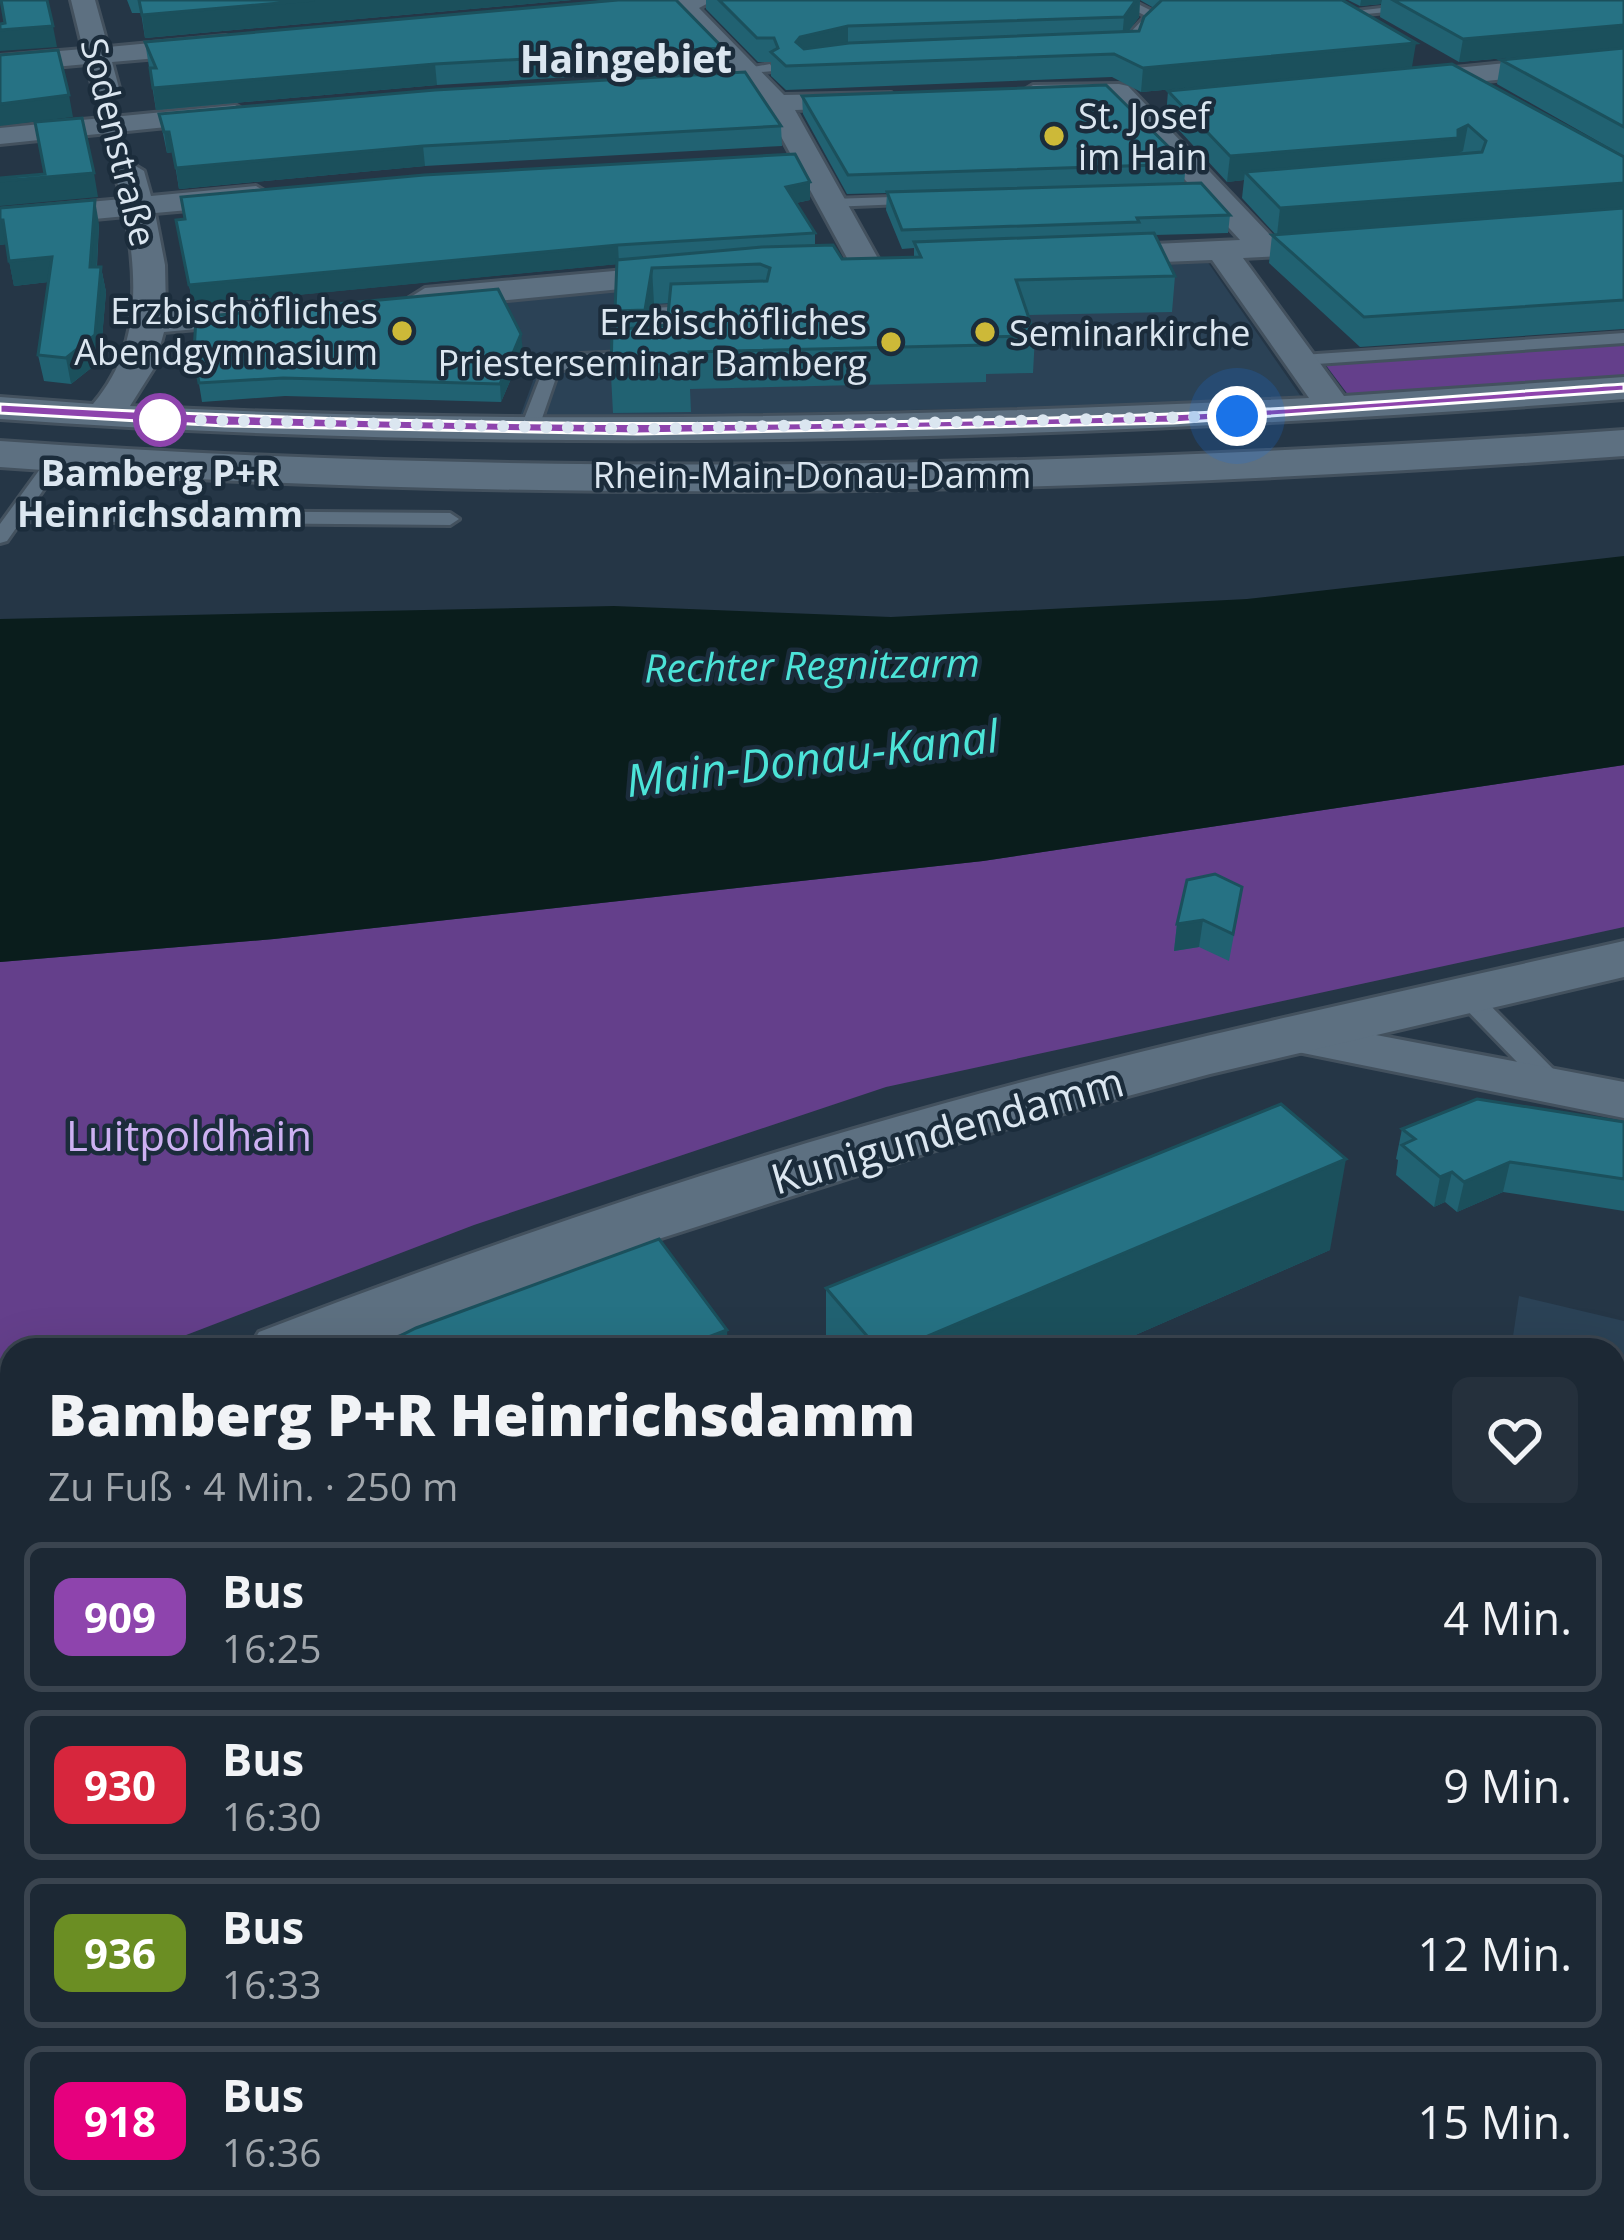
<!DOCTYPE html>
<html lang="de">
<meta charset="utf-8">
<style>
:root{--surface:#1c2834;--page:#25303c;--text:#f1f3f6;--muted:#a0a6ac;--line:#3a444f}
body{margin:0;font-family:"Open Sans",sans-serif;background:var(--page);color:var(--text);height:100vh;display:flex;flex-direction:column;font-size:45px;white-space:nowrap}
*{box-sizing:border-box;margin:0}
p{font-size:39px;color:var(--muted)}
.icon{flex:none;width:66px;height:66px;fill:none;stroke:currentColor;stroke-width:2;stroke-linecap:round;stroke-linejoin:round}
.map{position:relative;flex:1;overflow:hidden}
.panel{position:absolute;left:0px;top:1338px;width:1626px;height:903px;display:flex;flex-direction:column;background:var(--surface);border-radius:36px 36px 0 0;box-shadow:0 12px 48px #0002,0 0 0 3px var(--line)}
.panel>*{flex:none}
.badge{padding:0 24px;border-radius:18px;font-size:42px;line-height:78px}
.you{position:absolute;width:60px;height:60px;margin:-30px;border:9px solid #fff;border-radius:50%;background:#1a73e8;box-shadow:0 0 0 18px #1a73e833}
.map>.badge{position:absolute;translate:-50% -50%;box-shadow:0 0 0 6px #fff}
.round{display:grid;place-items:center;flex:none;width:126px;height:126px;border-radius:18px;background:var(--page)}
.head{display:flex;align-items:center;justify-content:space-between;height:204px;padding:0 48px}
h1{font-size:57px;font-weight:800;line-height:90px}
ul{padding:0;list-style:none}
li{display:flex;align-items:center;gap:36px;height:150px;margin:0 24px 18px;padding:0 24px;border:6px solid var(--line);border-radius:18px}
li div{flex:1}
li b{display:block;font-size:45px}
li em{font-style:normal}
li .badge{min-width:132px;font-weight:700;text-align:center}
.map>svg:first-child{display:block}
</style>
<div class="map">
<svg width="1624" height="2240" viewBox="0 0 1624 2240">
<rect width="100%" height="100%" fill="#253646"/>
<g fill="#2b4256">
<path d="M 1207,261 L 1304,401 L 519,419 L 533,381 L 503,302 L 739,280 Z"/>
<path d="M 1519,1296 L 1624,1321 L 1624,1677 L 1614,1672 L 1614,1350 L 1511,1350 Z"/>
</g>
<g fill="#643f8b">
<path d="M 1624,340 L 1624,379 L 1352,400 L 1325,364 Z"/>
<path d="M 1624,765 L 1624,927 L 886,1087 L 474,1225 L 147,1350 L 12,1350 L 12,1401 L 0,1405 L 0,962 L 274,939 L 983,861 Z"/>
</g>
<path fill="#0a1d1c" d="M 1624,556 L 1624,765 L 983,861 L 274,939 L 0,962 L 0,619 L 614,606 L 891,617 L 1247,599 Z"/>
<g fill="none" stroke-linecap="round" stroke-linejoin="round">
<g stroke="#43515e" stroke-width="6">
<g id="service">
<path d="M 1114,0 L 1130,0 L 1158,14 L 1155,23 L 1138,38 L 1137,50 L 1111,48 L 1127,44 L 1126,37 L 1146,16 Z"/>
<path d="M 1415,4 L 1419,9 L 1345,16 L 1339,13 Z"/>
<path d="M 770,64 L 774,71 L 748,73 L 742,69 Z"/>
<path d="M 922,196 L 929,200 L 927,203 L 831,207 L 824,203 L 831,199 Z"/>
<path d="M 701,305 L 707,307 L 707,313 L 668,316 L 665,359 L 582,364 L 558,372 L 539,427 L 524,431 L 521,427 L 545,365 L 580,354 L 651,351 L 654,308 Z"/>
<path d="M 1624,333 L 1624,343 L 1302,365 L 1294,360 L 1302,355 Z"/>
<path d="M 57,453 L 66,458 L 29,510 L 450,513 L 459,519 L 450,525 L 21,521 L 7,541 L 0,543 L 0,524 L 51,454 Z"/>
<path d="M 1467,988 L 1476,991 L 1565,1081 L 1569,1087 L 1565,1093 L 1547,1093 L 1458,1001 L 1454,996 Z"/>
<path d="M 1614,1815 L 1624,1819 L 1624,1853 L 1614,1849 Z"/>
<path d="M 12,1989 L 12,2029 L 0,2033 L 0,1994 Z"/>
</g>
</g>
<g stroke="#43515e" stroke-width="6">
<g id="minor">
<path d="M 71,0 L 95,0 L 108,47 L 226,36 L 239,44 L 226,52 L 112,62 L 119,88 L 106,96 L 93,88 L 87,64 L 0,72 L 0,56 L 83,49 Z"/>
<path d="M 623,0 L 714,0 L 699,8 L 784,95 L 891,93 L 895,99 L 881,107 L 795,110 L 880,262 L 875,269 L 853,269 L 765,107 L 674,10 L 605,16 L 593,9 L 596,4 Z"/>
<path d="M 1624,51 L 1624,67 L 1396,90 L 1383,82 L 1396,74 Z"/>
<path d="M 1119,84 L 1128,86 L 1273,238 L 1356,237 L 1361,244 L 1356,251 L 1345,253 L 1243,258 L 1344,396 L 1624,377 L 1624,399 C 1086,440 540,457 0,419 L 0,397 L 93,404 C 140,349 138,284 126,216 L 0,228 L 0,210 L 122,199 L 114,171 L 129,162 L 144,171 L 151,196 L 256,186 L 271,195 L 256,204 L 155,213 L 165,265 L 166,312 L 273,302 L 290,312 L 273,322 L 164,332 L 154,368 L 130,406 C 522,426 916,417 1309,398 L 1212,260 L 1090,265 L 1074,256 L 1090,247 L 1240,240 L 1112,100 L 1033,101 L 1020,93 L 1033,85 Z"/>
<path d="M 235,105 L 249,113 L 245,119 L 0,144 L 0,128 Z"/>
<path d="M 692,264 L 703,267 L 708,274 L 703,281 L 425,308 L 409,298 L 425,288 Z"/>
<path d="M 1297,1020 L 1624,1082 L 1624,1118 L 1278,1048 L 1270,1036 L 1278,1024 Z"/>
<path d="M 768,2229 L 866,2229 L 861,2240 L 763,2240 Z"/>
</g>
</g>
<g stroke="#43515e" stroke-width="6">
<g id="tertiary">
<path d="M 1624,430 L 1624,456 C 1085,495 540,506 0,467 L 0,441 C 540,479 1084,468 1624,430 Z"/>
<path d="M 1624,941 L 1624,977 L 1210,1074 L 986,1134 L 646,1243 L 357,1350 L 248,1350 L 259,1332 C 483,1246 710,1168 942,1104 C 1167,1041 1396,993 1624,941 Z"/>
<path d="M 12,1430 L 12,1488 L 0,1492 L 0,1434 Z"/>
</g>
</g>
<use href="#service" fill="#5d7081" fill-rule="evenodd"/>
<use href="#minor" fill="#5d7081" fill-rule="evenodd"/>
<use href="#tertiary" fill="#5d7081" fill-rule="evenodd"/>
</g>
<g fill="#216272" fill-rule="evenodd">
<path d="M 127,0 L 572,0 L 145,38 L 141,13 L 132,13 Z"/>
<path d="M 706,0 L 1342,0 L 1412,67 L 1141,92 L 1112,77 L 786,90 L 771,76 L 771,62 L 758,62 L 706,9 ZM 1140,0 L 1154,8 L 1139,31 L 1128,32 L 1139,17 Z"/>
<path d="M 1348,0 L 1624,0 L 1624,48 L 1459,62 L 1380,17 L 1381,4 L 1360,6 Z"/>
<path d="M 145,42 L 723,48 L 723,68 L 437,85 L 156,110 Z"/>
<path d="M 1624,48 L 1624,156 L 1497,84 L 1501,60 Z"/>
<path d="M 1452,64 L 1624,157 L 1624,329 L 1360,347 L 1269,263 L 1272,235 L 1276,235 L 1242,198 L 1244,180 L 1227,182 L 1166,116 L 1168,91 Z"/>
<path d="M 802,96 L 1186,164 L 1184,184 L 1230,215 L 1228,233 L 1155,235 L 1175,276 L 1172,312 L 1028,315 L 1035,336 L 1033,373 L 986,374 L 986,382 L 690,389 L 691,412 L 613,413 L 611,375 L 616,329 L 617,264 L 193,305 L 176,220 L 810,200 L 796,203 L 815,233 L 815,245 L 842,259 L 914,257 L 914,248 L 902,249 L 886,210 L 887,193 L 847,194 L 803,114 ZM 669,303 L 667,325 L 650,327 L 654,304 Z"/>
<path d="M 159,114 L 781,126 L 782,146 L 425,166 L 179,189 L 173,152 L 167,153 Z"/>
<path d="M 0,208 L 99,224 L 97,267 L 101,267 L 106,292 L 100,361 L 71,384 L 44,381 L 38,355 L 48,282 L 14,286 L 6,244 L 0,245 Z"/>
<path d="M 523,351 L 501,402 L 285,396 L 202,402 L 194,353 Z"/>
<path d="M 1238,913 L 1229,961 L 1199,947 L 1174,951 L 1177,924 Z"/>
<path d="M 1624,1122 L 1624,1211 L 1503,1192 L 1457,1212 L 1445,1202 L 1434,1207 L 1396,1175 L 1398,1160 L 1396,1159 L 1402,1129 Z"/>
<path d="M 1330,1250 L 1101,1350 L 826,1350 L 826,1288 Z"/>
<path d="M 1614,1945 L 1624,1953 L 1624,2174 L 1614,2165 Z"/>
<path d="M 1089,2229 L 1328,2229 L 1339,2240 L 1093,2240 L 1094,2233 Z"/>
</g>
<g fill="#1b505c">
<path d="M 314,0 L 572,0 L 145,38 L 142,15 Z"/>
<path d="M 1136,0 L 1140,0 L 1139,17 L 1122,40 L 1124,17 Z"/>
<path d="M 1361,0 L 1382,0 L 1381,4 L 1360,6 Z"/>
<path d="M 1624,25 L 1624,48 L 1459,62 L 1463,39 Z"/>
<path d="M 53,26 L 57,47 L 0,51 L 0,30 Z"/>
<path d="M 848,26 L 848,50 L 800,61 L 796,42 L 800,37 Z"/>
<path d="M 1416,43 L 1412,67 L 1141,92 L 1143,68 Z"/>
<path d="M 435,64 L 437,85 L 156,110 L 153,88 Z"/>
<path d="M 69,95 L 73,117 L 0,126 L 0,104 Z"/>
<path d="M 1468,125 L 1463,151 L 1455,155 L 1245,172 L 1244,180 L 1227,182 L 1230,156 L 1458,130 Z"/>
<path d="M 164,132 L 169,132 L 173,152 L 167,153 Z"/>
<path d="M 423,146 L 425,166 L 179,189 L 176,168 Z"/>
<path d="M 94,173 L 98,197 L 0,206 L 0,181 Z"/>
<path d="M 810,182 L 810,200 L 786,205 L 786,187 Z"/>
<path d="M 1624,183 L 1624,209 L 1277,235 L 1280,208 Z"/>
<path d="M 95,200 L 99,224 L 95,293 L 90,267 Z"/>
<path d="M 0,220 L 3,220 L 8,244 L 0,245 Z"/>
<path d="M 618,245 L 619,264 L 193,305 L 189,285 Z"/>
<path d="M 52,257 L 57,281 L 14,286 L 9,261 Z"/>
<path d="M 101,267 L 106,292 L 100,361 L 71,384 L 66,358 Z"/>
<path d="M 652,268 L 654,304 L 647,347 L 645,310 Z"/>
<path d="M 521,334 L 523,351 L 501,402 L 500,384 Z"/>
<path d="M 1203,920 L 1199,947 L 1174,951 L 1177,924 Z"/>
<path d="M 1346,1159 L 1330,1250 L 1101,1350 L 895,1350 Z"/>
<path d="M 1510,1162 L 1503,1192 L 1457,1212 L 1464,1182 Z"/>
<path d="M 1452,1172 L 1445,1202 L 1434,1207 L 1440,1177 Z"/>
<path d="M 727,1330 L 728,1350 L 674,1350 Z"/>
<path d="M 12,1665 L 12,1756 L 0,1763 L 0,1671 Z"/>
<path d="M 1624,1712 L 1619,1726 L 1614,1731 L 1614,1720 Z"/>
<path d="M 387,2229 L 471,2229 L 457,2240 L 373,2240 Z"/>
</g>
<g fill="#267284" stroke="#1b505c" stroke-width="3">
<path d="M 1,0 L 47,0 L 53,26 L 0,30 L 0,24 L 5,23 Z"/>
<path d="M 139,0 L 314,0 L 142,15 Z"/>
<path d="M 618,0 L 676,0 L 723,48 L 435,64 L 153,88 L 150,68 L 156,68 L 145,42 Z"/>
<path d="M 719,0 L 1136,0 L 1124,17 L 848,26 L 800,37 L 796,42 L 804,49 L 849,43 L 1139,31 L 1144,17 L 1162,0 L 1342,0 L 1416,43 L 1143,68 L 1114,54 L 786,66 L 771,52 L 778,48 L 774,38 L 757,38 Z"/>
<path d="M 1393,0 L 1624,0 L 1624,25 L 1463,39 Z"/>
<path d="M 1624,48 L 1624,127 L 1501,60 Z"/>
<path d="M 58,50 L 69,95 L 0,104 L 0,55 Z"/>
<path d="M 1452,64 L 1624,157 L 1624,183 L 1280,208 L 1245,172 L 1482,152 L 1486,141 L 1468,125 L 1458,130 L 1458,138 L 1230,156 L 1168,91 Z"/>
<path d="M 745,72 L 781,126 L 423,146 L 176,168 L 169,132 L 164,132 L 159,114 L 435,90 Z"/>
<path d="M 1106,85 L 1186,164 L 848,175 L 802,96 Z"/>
<path d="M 82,118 L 94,173 L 0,181 L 0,178 L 45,174 L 35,122 Z"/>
<path d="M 795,154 L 810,182 L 786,187 L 815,233 L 618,245 L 189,285 L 176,220 L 185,219 L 181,197 L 424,175 Z"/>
<path d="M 1201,183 L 1230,215 L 1137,218 L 1139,222 L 902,230 L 887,192 Z"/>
<path d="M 95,200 L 90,267 L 101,267 L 95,335 L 66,358 L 38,355 L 52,257 L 9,261 L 3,220 L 0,220 L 0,208 Z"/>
<path d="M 1624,208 L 1624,300 L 1364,317 L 1272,235 Z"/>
<path d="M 1154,233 L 1175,276 L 1016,280 L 1035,336 L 985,337 L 987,345 L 689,352 L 690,374 L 611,375 L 612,330 L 667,325 L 671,284 L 767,281 L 770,268 L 760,264 L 652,268 L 645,310 L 615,311 L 617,260 L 762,247 L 833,245 L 842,259 L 921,257 L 914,242 Z"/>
<path d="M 498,289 L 521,334 L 500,384 L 283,378 L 199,383 L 194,353 L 196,317 Z"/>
<path d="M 1215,874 L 1242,887 L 1233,934 L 1203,920 L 1177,924 L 1187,880 Z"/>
<path d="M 1477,1099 L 1624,1122 L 1624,1179 L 1510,1162 L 1464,1182 L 1452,1172 L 1440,1177 L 1402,1145 L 1415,1139 L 1402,1129 Z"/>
<path d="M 1281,1104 L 1346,1159 L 895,1350 L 879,1350 L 826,1288 Z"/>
<path d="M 659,1239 L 727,1330 L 674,1350 L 372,1350 L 416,1328 Z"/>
<path d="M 12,1501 L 12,1665 L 0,1671 L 0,1507 Z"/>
<path d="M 1614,1704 L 1624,1712 L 1614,1720 Z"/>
<path d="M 1614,1945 L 1624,1953 L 1624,2103 L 1614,2094 Z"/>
<path d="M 223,2229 L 387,2229 L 373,2240 L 209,2240 Z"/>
<path d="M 1138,2229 L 1328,2229 L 1339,2240 L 1149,2240 Z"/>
</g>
<path fill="#8e44ad" stroke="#fff" stroke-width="3" d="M 1624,384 L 1624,391 L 1173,423 L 637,434 L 225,426 L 0,413 L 0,404 C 390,427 781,429 1171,414 C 1322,408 1473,394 1624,384 Z"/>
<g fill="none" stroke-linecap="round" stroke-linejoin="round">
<path stroke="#dbe6f0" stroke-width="12" stroke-dasharray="0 21.6" d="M 160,420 L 148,419 L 637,429 L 1237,416"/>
</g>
<g fill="#cdb938" stroke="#1b2c3b" stroke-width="4.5">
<circle cx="1054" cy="136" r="12"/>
<circle cx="402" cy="331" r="12"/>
<circle cx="985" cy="332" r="12"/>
<circle cx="891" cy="342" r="12"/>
</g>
<circle fill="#fff" stroke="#8e44ad" stroke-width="6" cx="160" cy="420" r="24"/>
<g text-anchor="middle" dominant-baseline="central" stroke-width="9" stroke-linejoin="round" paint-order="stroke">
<g font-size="36" fill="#dbe6f0" stroke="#1b2c3b" text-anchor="start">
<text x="1078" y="115">St. Josef<tspan x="1078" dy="41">im Hain</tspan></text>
<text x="378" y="310" text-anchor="end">Erzbischöfliches<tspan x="378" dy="41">Abendgymnasium</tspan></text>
<text x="867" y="321" text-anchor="end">Erzbischöfliches<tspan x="867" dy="41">Priesterseminar Bamberg</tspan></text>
<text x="1009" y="332">Seminarkirche</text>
</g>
<g font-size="36" fill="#dbe6f0" stroke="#1b2c3b">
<text transform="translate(119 142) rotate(76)">Sodenstraße</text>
<text x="812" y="474">Rhein-Main-Donau-Damm</text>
</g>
<g font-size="36" font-weight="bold" fill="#dbe6f0" stroke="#1b2c3b">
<text x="160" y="472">Bamberg P+R<tspan x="160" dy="41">Heinrichsdamm</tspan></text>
</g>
<g font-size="39" font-weight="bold" fill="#dbe6f0" stroke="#1b2c3b">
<text x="626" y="57">Haingebiet</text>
</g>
<g font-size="39" font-style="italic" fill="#4ce4d8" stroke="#1b2c3b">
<text transform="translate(812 664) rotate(-1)">Rechter Regnitzarm</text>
</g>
<g font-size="42" fill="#dbe6f0" stroke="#1b2c3b">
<text transform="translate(947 1129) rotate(-16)">Kunigundendamm</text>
</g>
<g font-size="42" fill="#cdb1f2" stroke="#1b2c3b">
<text x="189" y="1134">Luitpoldhain</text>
</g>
<g font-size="45" font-style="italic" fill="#4ce4d8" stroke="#1b2c3b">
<text transform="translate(812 757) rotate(-7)">Main-Donau-Kanal</text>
</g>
</g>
</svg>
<div class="you" style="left:1237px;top:416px"></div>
<section class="panel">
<div class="head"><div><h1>Bamberg P+R Heinrichsdamm</h1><p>Zu Fuß · 4 Min. · 250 m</p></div><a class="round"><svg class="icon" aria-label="heart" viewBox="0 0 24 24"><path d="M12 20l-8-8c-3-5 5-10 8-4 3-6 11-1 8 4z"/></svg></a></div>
<ul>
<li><span class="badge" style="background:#8e44ad;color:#fff">909</span><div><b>Bus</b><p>16:25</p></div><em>4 Min.</em></li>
<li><span class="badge" style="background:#d7263d;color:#fff">930</span><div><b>Bus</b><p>16:30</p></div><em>9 Min.</em></li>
<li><span class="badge" style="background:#6b8e23;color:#fff">936</span><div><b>Bus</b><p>16:33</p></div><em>12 Min.</em></li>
<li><span class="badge" style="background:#e6007e;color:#fff">918</span><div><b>Bus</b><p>16:36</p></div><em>15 Min.</em></li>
</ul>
</section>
</div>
